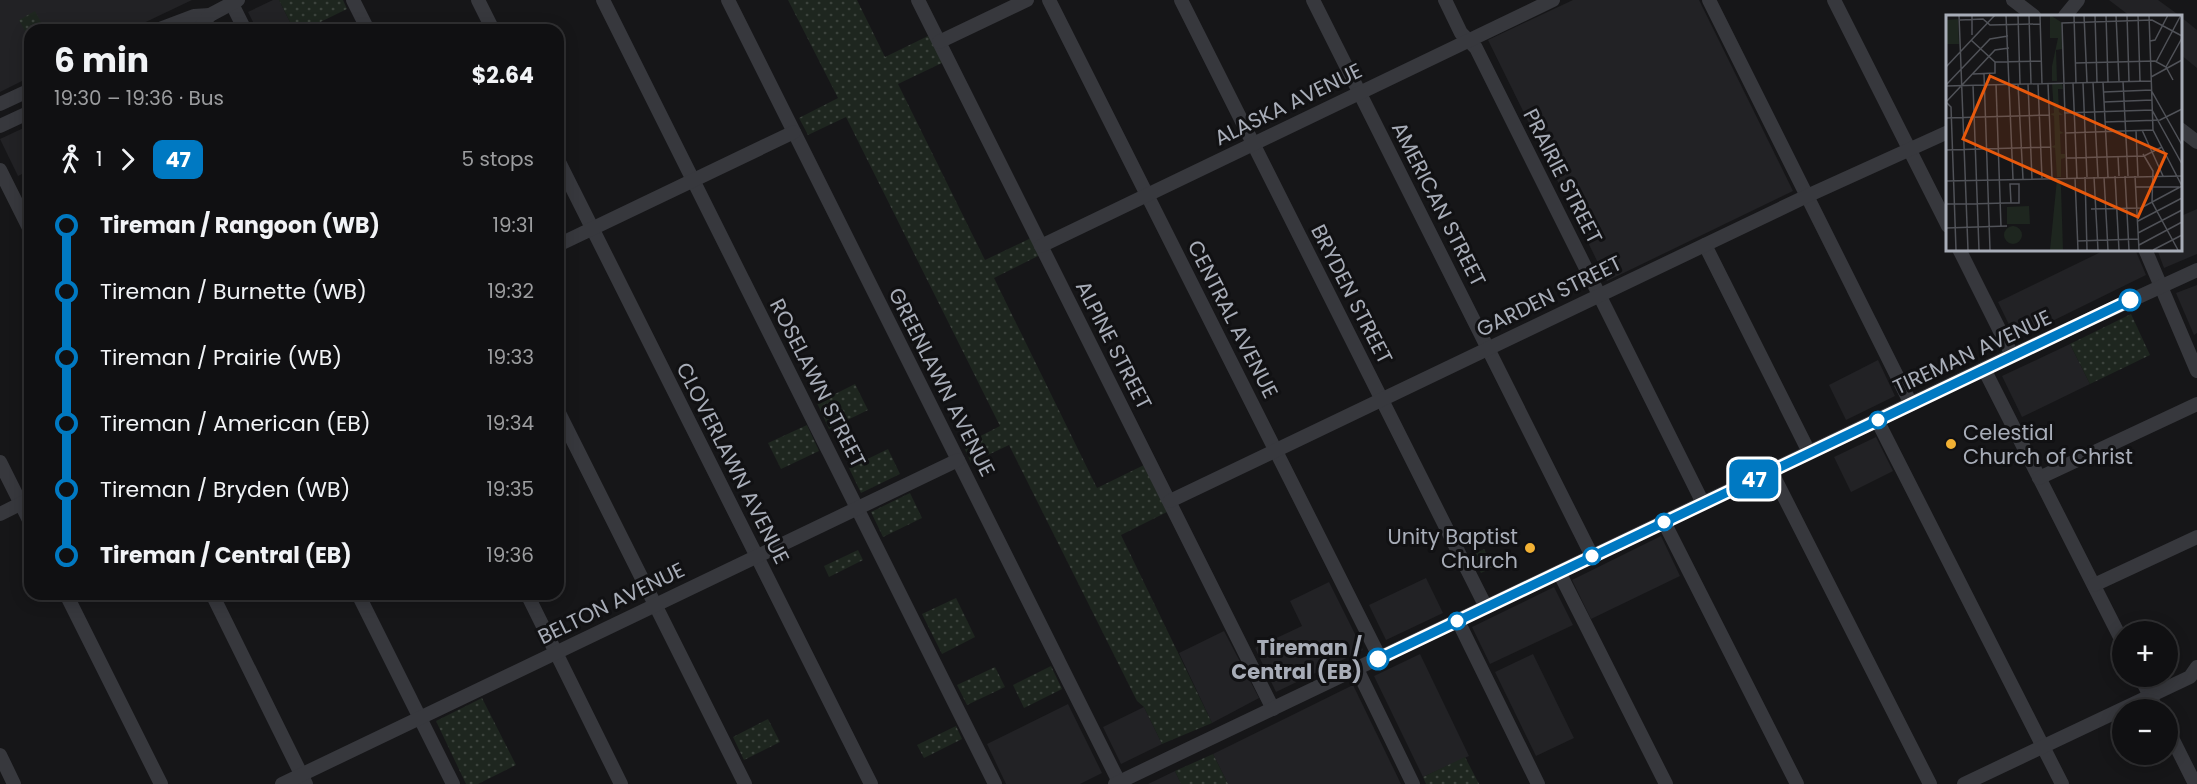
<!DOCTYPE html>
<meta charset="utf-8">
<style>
:root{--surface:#101012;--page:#19191b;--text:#f1f3f6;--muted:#9c9d9f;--line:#303032}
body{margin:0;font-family:Poppins,sans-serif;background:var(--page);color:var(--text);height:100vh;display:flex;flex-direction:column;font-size:22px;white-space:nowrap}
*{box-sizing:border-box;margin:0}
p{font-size:20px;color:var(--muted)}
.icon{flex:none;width:33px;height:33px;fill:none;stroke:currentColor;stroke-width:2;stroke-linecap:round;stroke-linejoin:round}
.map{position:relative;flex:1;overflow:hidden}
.drawer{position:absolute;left:24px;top:24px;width:540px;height:576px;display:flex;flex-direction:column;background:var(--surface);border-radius:18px;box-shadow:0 3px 15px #0003,0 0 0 2px var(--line)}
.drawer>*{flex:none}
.badge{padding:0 12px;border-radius:9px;font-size:21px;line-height:39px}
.controls{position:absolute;left:2112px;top:621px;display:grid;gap:12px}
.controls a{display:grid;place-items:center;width:66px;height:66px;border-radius:50%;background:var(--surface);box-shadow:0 3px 15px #0003,0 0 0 2px var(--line);font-size:30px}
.map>.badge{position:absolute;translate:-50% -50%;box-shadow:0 0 0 3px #fff}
.legs{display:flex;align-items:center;gap:9px;height:66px;padding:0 30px;font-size:20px}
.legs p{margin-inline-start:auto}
.head{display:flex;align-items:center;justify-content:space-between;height:102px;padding:0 30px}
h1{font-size:33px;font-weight:700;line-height:45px}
ul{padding:0 30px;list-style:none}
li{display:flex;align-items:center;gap:21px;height:66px;font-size:22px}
li i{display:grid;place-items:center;width:9px;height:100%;margin:0 8px;background:currentColor}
li i::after{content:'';width:15px;height:15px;margin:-8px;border:4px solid;border-radius:50%;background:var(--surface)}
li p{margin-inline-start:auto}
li:first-child i{background:linear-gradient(#0000 50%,currentColor 0)}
li:last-child i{background:linear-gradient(currentColor 50%,#0000 0)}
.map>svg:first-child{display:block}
</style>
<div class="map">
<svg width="2197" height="784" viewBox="0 0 2197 784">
<defs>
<pattern id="green-dots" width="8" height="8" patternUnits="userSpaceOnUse" patternTransform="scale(1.5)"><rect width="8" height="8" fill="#1e261f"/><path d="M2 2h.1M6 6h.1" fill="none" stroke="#3c433d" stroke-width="1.8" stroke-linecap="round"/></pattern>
</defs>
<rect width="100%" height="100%" fill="#161618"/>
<g fill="#222225">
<path d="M 0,0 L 192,0 L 129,30 L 30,30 L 30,77 L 0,92 Z"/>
<path d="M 273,0 L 279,0 L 294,30 L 257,30 L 248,12 Z"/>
<path d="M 1573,0 L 1699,0 L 1793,191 L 1607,281 L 1488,40 Z"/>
<path d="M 2109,0 L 2158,0 L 2180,16 L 2130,16 Z"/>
<path d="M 2181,17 L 2197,30 L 2197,68 L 2181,55 Z"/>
<path d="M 30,125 L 30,170 L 18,176 L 0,139 Z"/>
<path d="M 2197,209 L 2197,254 L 2164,268 L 2157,249 L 2180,249 L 2181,216 Z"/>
<path d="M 2107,249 L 2135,249 L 2146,275 L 2016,339 L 1998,302 Z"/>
<path d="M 2197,285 L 2197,333 L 2194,335 L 2176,293 Z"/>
<path d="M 2070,344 L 2090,384 L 2022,417 L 2002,376 Z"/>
<path d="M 1878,360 L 1895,396 L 1846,420 L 1829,385 Z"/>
<path d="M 1876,437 L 1893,471 L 1851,492 L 1834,457 Z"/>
<path d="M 1661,536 L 1680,576 L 1591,619 L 1572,580 Z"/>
<path d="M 1426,578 L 1443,613 L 1386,640 L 1369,605 Z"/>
<path d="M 1329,582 L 1363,650 L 1276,692 L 1255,648 L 1302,626 L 1290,601 Z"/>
<path d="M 1554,587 L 1573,625 L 1490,664 L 1472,627 Z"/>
<path d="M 1224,631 L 1259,698 L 1212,723 L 1179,653 Z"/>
<path d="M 1420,654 L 1469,756 L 1423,777 L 1374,676 Z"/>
<path d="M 1533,654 L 1574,738 L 1536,756 L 1495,672 Z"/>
<path d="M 1353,685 L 1401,784 L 1228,784 L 1213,754 Z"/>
<path d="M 1068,704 L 1102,773 L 1080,784 L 1006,784 L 987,744 Z"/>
<path d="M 1144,707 L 1162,744 L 1121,764 L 1103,727 Z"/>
<path d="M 1175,771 L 1181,784 L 1148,784 Z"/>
</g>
<g fill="url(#green-dots)">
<path d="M 279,0 L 343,0 L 347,9 L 304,30 L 294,30 Z"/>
<path d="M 788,0 L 857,0 L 885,57 L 930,35 L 944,62 L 898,84 L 985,260 L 1031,238 L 1040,255 L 994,278 L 1097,488 L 1146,464 L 1169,511 L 1121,535 L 1212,723 L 1162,744 L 1144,707 L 1137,701 L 1009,445 L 971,463 L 963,445 L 1000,426 L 846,117 L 808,135 L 799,118 L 838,98 Z"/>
<path d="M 35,11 L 45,30 L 30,30 L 30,40 L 19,20 Z"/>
<path d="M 2131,314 L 2150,355 L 2090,384 L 2070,344 Z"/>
<path d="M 855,384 L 868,410 L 829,429 L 817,403 Z"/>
<path d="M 807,425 L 819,451 L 781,469 L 768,443 Z"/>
<path d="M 888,449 L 900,474 L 861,493 L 849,468 Z"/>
<path d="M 910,493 L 922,518 L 883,537 L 871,512 Z"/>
<path d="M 1484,549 L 1493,567 L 1481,573 L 1473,555 Z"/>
<path d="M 858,550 L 863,560 L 829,577 L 824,566 Z"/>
<path d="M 956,598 L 975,637 L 942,654 L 922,614 Z"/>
<path d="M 1051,666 L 1062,689 L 1024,708 L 1013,685 Z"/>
<path d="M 995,667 L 1005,687 L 967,705 L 957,685 Z"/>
<path d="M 482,698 L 516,765 L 478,784 L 466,784 L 436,721 Z"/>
<path d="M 768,719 L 780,742 L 744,760 L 733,737 Z"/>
<path d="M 956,726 L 962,739 L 924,758 L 917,745 Z"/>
<path d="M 1213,754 L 1228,784 L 1181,784 L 1175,771 Z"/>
<path d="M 1465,757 L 1479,784 L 1426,784 L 1423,777 Z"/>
</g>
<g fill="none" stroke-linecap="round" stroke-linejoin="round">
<g stroke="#37383d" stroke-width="14">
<path d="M 230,0 L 245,30"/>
<path d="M 353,0 L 368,30"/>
<path d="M 478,0 L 493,30"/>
<path d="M 603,0 L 995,784"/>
<path d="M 728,0 L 1119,782"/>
<path d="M 918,0 L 1273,709"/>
<path d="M 1049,0 L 1380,658"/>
<path d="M 1181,0 L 1486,607"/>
<path d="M 1313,0 L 1592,556"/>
<path d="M 1445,0 L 1461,33 L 1476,48 L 1703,503"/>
<path d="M 1709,0 L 1911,404"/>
<path d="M 1834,0 L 1948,226"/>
<path d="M 2013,0 L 2034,16"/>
<path d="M 2065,16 L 2078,0"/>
<path d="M 157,30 L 194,16 L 210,15"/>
<path d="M 198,30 L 210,15 L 238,0"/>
<path d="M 939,42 L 1027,0"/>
<path d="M 0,104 L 30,90"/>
<path d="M 0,126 L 30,112"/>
<path d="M 2180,129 L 2197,142"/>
<path d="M 558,160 L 871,784"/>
<path d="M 0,170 L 30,230"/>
<path d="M 558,245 L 794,132"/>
<path d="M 1705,245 L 1809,452"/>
<path d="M 1041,246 L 1553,0"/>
<path d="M 1959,249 L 2012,355"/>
<path d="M 2145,249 L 2197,371"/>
<path d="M 1984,369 L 2122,641"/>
<path d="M 558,411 L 745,784"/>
<path d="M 1877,420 L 2062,784"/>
<path d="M 0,462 L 30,522"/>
<path d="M 1771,471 L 1930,784"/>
<path d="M 2039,478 L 2197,404"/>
<path d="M 1170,501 L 1807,196 L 1948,132"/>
<path d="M 0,514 L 30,499"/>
<path d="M 1664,522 L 1797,784"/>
<path d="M 1559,572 L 1666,784"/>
<path d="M 2094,585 L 2197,537"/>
<path d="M 66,594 L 161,784"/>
<path d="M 212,594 L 306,784"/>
<path d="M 358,594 L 453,784"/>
<path d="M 527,594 L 621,784"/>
<path d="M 1458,621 L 1538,784"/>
<path d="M 1357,669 L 1413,784"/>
<path d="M 2140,676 L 2157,710"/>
<path d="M 2168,730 L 2195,784"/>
<path d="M 0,755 L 14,784"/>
<path d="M 282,784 L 958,460"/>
<path d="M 1115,784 L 2012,355 L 2197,270"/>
<path d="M 1964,784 L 2190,677 L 2197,667"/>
</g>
</g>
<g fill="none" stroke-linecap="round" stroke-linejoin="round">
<g stroke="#fff" stroke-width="14">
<path id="line-1" d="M 1378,659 L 2130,300"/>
</g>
<use href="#line-1" stroke="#0079c2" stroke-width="9"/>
</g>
<g fill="#fff" stroke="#0079c2" stroke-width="3">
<circle cx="2130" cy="300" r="10"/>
<circle cx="1878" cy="420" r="8"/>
<circle cx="1664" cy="522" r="8"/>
<circle cx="1592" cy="556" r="8"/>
<circle cx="1457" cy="621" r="8"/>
<circle cx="1378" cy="659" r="10"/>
</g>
<g fill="#f2b134" stroke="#111113" stroke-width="2">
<circle cx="1951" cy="444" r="6"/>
<circle cx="1530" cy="548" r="6"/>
</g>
<g text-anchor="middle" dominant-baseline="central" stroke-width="6" stroke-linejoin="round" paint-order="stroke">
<g font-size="21" fill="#a8adb8" stroke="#111113">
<text transform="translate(1288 104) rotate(-26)">ALASKA AVENUE</text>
<text transform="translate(1563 176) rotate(63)">PRAIRIE STREET</text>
<text transform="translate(1439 204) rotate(63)">AMERICAN STREET</text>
<text transform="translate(1352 294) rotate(63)">BRYDEN STREET</text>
<text transform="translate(1549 296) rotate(-26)">GARDEN STREET</text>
<text transform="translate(1233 319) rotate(63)">CENTRAL AVENUE</text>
<text transform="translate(1114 345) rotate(63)">ALPINE STREET</text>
<text transform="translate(1972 352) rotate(-25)">TIREMAN AVENUE</text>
<text transform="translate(942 382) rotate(63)">GREENLAWN AVENUE</text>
<text transform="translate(818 383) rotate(63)">ROSELAWN STREET</text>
<text transform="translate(733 463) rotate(63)">CLOVERLAWN AVENUE</text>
<text transform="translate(611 603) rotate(-26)">BELTON AVENUE</text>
</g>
<g font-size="21" fill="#a8adb8" stroke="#111113" text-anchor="start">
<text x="1963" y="432">Celestial<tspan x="1963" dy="24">Church of Christ</tspan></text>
<text x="1518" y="536" text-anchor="end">Unity Baptist<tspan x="1518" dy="24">Church</tspan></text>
</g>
<g font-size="21" font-weight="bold" fill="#a8adb8" stroke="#111113" text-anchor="end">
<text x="1362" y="647">Tireman /<tspan x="1362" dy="24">Central (EB)</tspan></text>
</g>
</g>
<g transform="translate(1946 15)">
<rect width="236" height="236" fill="#161618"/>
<path d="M 104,0 L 115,7 L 116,34 L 110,35 L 111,66 L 106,66 L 106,51 L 112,23 L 104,23 ZM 12,4 L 13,29 L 0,29 L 0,5 ZM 106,68 L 116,68 L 117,74 L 112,74 L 113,97 L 117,100 L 113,100 L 114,116 L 118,118 L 114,119 L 115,139 L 119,139 L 119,143 L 115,144 L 115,162 L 111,162 L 109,133 L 105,132 L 109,130 L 108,101 L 104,99 L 108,98 ZM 111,164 L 114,164 L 115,173 L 117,235 L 104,235 ZM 83,191 L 84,209 L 61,209 L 61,192 ZM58 220a9 9 0 1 1 18 0a9 9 0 1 1-18 0Z" fill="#1e261f"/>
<path fill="none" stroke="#505258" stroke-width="1.5" d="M 13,0 L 22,235M 26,0 L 26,20M 60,0 L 67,164M 72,0 L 74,69M 83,0 L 85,69M 94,0 L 96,69M 128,0 L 130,68M 138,0 L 141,67M 149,0 L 151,67M 160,0 L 162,67M 170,0 L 173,66M 181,0 L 183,66M 192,0 L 194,66M 203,0 L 207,115 L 236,171M 14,5 L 37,4 L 44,10 L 94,9M 25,25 L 49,47 L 95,46M 204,26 L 209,25 L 222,0M 210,47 L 235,0M 129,48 L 209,46 L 220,52 L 227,65M 0,52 L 49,0M 220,52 L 236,23M 27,59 L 49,58 L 49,47M 38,59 L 44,235M 205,62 L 236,45M 177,66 L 182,161M 147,67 L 152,162M 157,67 L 162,162M 127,68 L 131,163M 137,68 L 141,162M 50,69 L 55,212M 72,69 L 77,164M 82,69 L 86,164M 92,69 L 96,163M 102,69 L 106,163M 0,70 L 44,24 L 62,21M 27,70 L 33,235M 0,71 L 205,66M 158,77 L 205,75 L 236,130M 0,87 L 5,92 L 10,235M 0,87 L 49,35 L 63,33M 158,87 L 206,85M 118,98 L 206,95 L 236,149M 0,103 L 103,100M 159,107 L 214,105 L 236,94M 196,115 L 217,161M 190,116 L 192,161M 119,118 L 207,115M 0,135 L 104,132M 197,139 L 207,156 L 206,187 L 232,235M 172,141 L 173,161M 120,143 L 198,141 L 216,132M 169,161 L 173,235M 179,161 L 183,235M 189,161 L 193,235M 139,162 L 141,235M 148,162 L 152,235M 158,162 L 162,235M 121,163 L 116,8 L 206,5 L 236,21M 129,163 L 132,235M 0,166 L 236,161M 190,172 L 233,172M 0,189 L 22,189 L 60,188 L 73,188 L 73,169 L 64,169 L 65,188M 145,194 L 195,193 L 236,171M 192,206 L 236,183M 0,213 L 61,211M 192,218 L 236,195M 131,226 L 193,224M 193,230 L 236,207M 207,235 L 236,220"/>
<path fill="#e8590c" fill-opacity="0.15" stroke="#e8590c" stroke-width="3" d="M 44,61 L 220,139 L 192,202 L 17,124 Z"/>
<rect width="236" height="236" fill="none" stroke="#a8adb8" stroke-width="3"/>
</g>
</svg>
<div class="controls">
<a>+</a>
<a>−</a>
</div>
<b class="badge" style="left:1754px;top:479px;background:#0079c2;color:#fff">47</b>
<section class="drawer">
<div class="head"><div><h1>6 min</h1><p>19:30 – 19:36 · Bus</p></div><b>$2.64</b></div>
<div class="legs"><svg class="icon" aria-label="walk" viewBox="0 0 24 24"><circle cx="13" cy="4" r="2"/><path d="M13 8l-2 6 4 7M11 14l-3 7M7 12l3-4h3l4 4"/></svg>1<svg class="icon" aria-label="forward" viewBox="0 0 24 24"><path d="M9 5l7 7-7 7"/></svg><b class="badge" style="background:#0079c2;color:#fff">47</b><p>5 stops</p></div>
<ul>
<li><i style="color:#0079c2"></i><b>Tireman / Rangoon (WB)</b><p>19:31</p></li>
<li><i style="color:#0079c2"></i><span>Tireman / Burnette (WB)</span><p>19:32</p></li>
<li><i style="color:#0079c2"></i><span>Tireman / Prairie (WB)</span><p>19:33</p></li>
<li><i style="color:#0079c2"></i><span>Tireman / American (EB)</span><p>19:34</p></li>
<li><i style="color:#0079c2"></i><span>Tireman / Bryden (WB)</span><p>19:35</p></li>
<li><i style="color:#0079c2"></i><b>Tireman / Central (EB)</b><p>19:36</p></li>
</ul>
</section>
</div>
